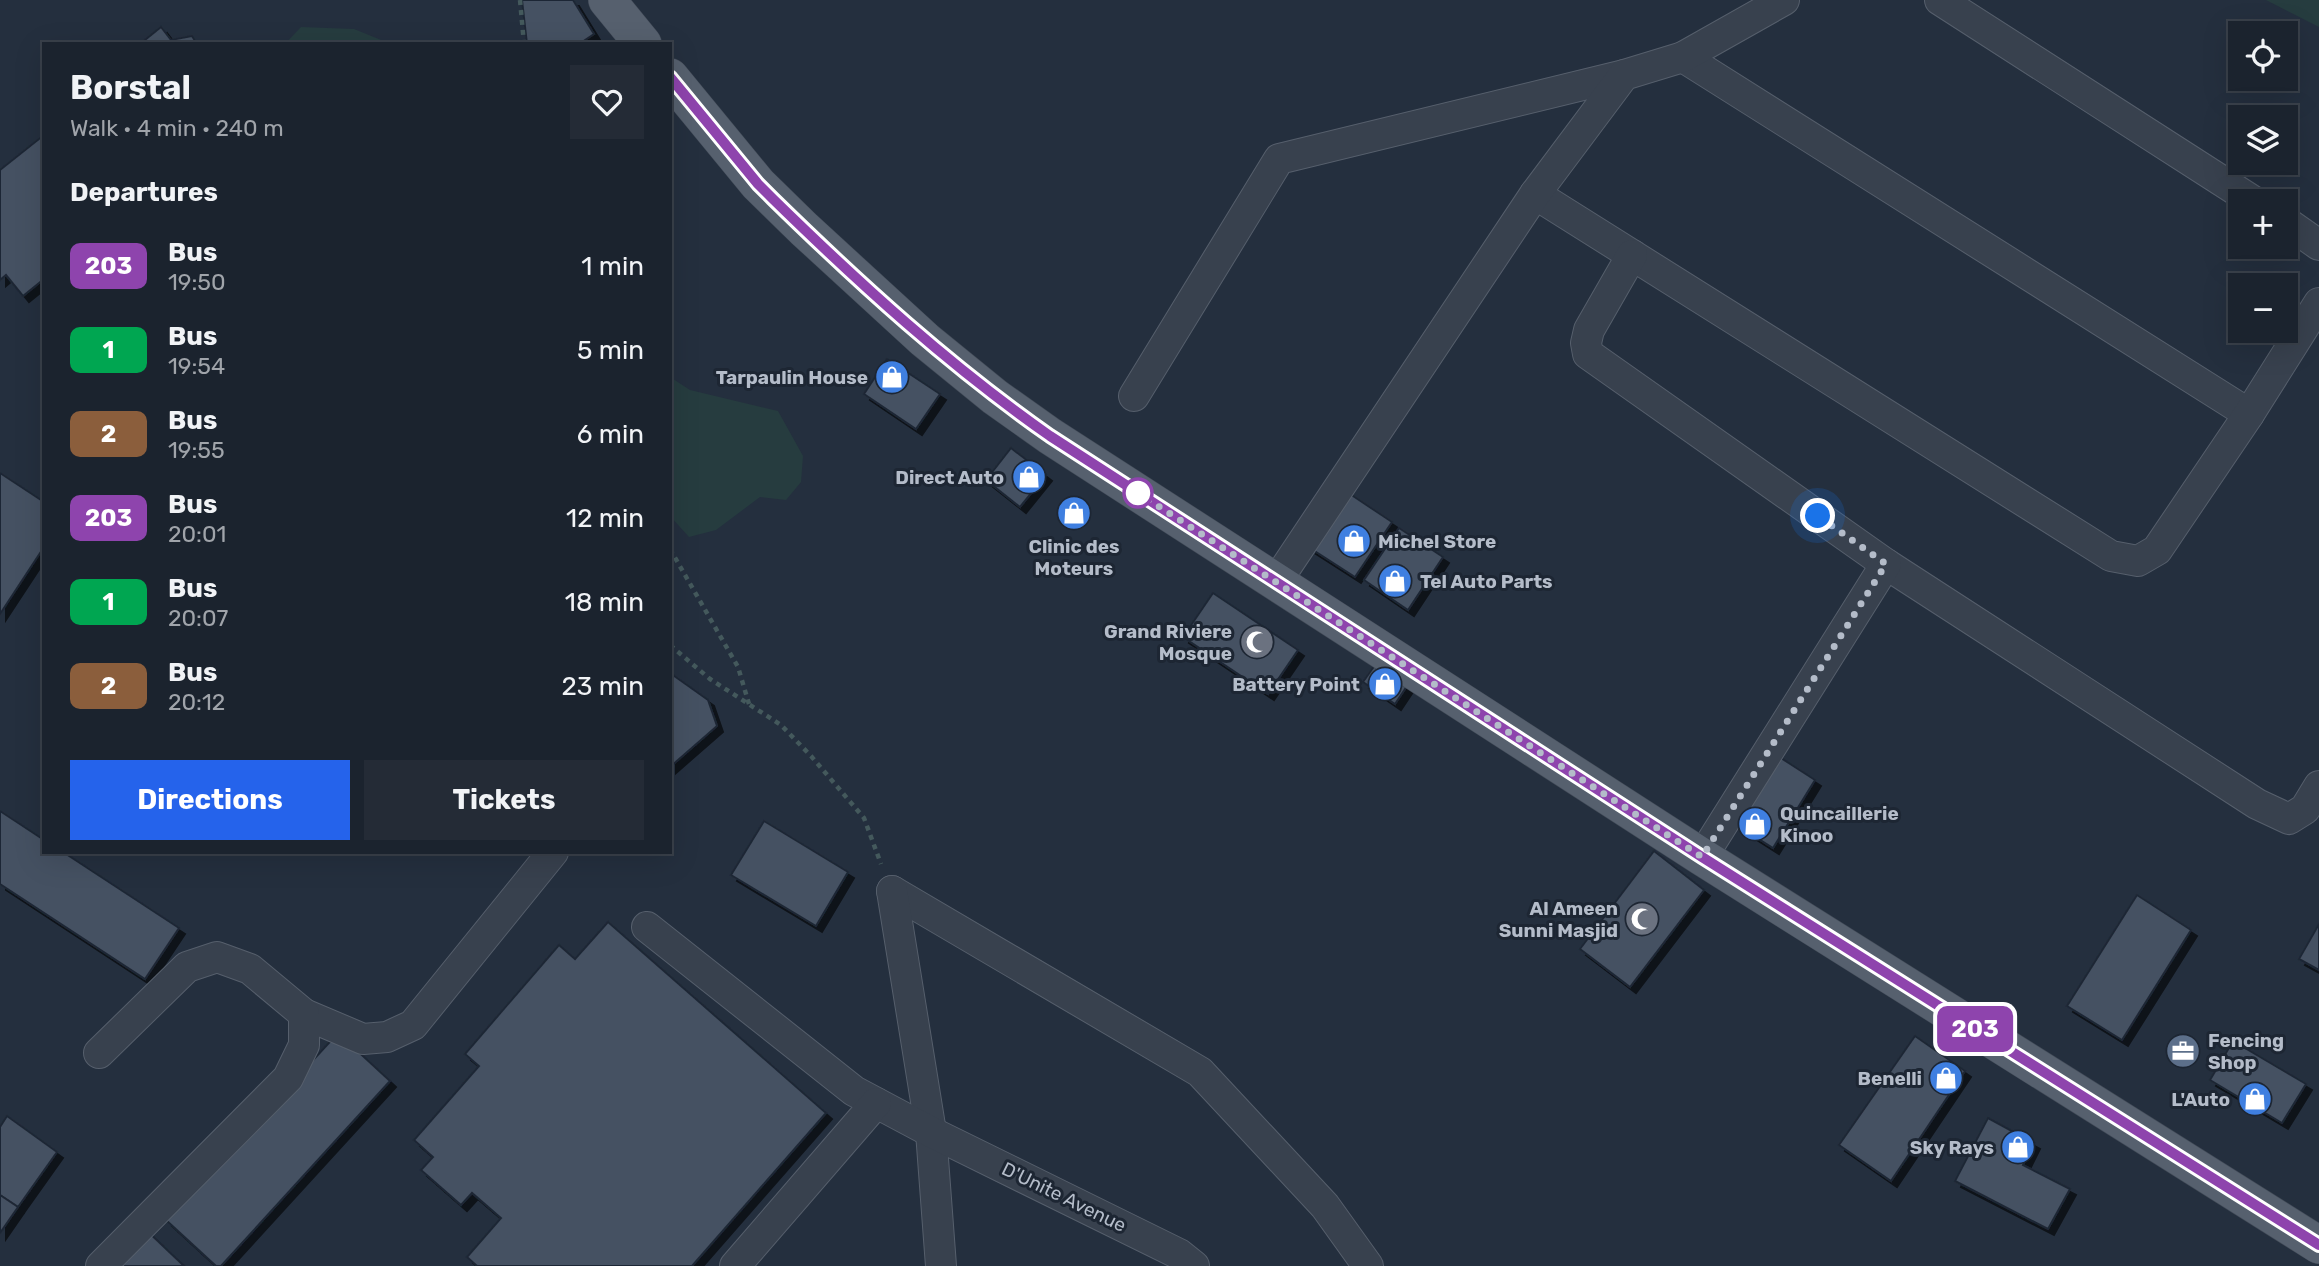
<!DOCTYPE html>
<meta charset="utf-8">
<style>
:root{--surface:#1b232e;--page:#242b36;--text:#f1f3f6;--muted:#a0a4aa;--line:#39404a;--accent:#2563eb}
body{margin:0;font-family:Rubik,sans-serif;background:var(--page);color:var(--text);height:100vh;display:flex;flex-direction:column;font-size:26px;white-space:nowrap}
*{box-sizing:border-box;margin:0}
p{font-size:23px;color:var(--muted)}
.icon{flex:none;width:38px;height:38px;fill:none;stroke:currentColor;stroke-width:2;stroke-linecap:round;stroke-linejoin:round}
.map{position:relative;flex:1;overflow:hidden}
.drawer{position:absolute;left:42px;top:42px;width:630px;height:812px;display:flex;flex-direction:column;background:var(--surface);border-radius:0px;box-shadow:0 7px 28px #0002,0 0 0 2px var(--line)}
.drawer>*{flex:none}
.badge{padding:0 14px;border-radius:10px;font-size:24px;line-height:46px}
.buttons{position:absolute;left:2228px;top:21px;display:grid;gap:14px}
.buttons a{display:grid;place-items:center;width:70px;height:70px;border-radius:0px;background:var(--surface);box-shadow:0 7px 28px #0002,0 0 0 2px var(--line);font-size:35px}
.you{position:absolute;width:35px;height:35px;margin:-18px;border:5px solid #fff;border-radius:50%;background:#1a73e8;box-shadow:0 0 0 10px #1a73e833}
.map>.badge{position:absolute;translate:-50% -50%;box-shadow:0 0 0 4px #fff}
h2{padding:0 28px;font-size:26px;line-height:63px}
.round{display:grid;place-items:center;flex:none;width:74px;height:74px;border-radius:0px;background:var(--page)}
.overview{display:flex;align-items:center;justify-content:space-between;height:119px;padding:0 28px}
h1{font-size:33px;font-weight:700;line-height:52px}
.primary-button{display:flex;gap:14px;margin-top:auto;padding:14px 28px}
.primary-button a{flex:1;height:80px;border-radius:0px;background:var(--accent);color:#fff;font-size:28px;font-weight:700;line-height:80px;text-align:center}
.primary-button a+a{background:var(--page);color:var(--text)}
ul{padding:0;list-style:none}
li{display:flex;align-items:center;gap:21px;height:84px;padding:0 28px}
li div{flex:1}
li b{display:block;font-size:26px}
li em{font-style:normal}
li .badge{min-width:77px;font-weight:700;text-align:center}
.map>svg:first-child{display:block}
</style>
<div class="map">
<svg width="2319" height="1266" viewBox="0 0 2319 1266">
<defs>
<filter id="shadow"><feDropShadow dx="6" dy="6" stdDeviation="0" flood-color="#0009"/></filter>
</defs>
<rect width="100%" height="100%" fill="#242f3e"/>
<g fill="#263c3f">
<path d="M 2266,0 L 2319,0 L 2319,27 Z"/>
<path d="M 301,27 L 354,29 L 391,44 L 285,44 Z"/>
<path d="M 670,377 L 690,390 L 778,411 L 803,456 L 801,482 L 786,500 L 760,497 L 716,530 L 689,537 L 670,516 Z"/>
</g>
<g fill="#455162" stroke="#1f2835" stroke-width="2" filter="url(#shadow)">
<path d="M 522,0 L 573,0 L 594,34 L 579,44 L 527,44 Z"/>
<path d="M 161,27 L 171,40 L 192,36 L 197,44 L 140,44 Z"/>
<path d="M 44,135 L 44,279 L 23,296 L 6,275 L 0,280 L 0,170 Z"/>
<path d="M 887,359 L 940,394 L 916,429 L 864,394 Z"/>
<path d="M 1011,448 L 1046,475 L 1020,507 L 986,480 Z"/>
<path d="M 0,473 L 44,502 L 44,547 L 0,614 Z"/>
<path d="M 1347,492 L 1392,522 L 1355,577 L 1310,548 Z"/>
<path d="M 1399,528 L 1443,557 L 1408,610 L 1364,580 Z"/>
<path d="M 1213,593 L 1298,650 L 1268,694 L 1183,637 Z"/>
<path d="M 1375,665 L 1407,686 L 1395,704 L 1363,682 Z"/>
<path d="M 670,673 L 708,700 L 717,726 L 670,767 Z"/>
<path d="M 1764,747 L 1815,780 L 1773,848 L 1721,815 Z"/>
<path d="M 0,811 L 44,840 L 44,852 L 63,852 L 179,928 L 145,979 L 0,884 Z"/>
<path d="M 764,821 L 848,872 L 816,926 L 731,875 Z"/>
<path d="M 1654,851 L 1704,890 L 1630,987 L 1580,949 Z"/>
<path d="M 2137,895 L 2191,930 L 2122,1040 L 2067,1006 Z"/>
<path d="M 608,922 L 826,1113 L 692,1266 L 477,1266 L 467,1257 L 501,1218 L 472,1193 L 461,1205 L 421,1170 L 433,1157 L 414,1140 L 479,1066 L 465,1054 L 559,945 L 575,959 Z"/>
<path d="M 2319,924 L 2319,970 L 2299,959 Z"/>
<path d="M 338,1033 L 390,1081 L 221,1266 L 216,1266 L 166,1220 Z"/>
<path d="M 1915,1036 L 1965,1071 L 1891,1181 L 1839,1145 Z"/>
<path d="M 2233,1041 L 2306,1084 L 2282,1123 L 2210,1080 Z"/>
<path d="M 7,1116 L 57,1152 L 18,1207 L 0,1195 L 0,1127 Z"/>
<path d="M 1988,1118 L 2034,1143 L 2023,1165 L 2070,1189 L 2048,1229 L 1955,1181 Z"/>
<path d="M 0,1195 L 18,1207 L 0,1233 Z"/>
<path d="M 143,1227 L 184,1266 L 104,1266 Z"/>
</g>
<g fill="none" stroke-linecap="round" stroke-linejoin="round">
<g stroke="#565f6c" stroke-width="32">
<g id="minor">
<path d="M 1940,0 L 2253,201"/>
<path d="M 1683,57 L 2249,414"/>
<path d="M 1535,194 L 2111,556 L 2138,561 L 2157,550 L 2249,414 L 2319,303"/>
<path d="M 2286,222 L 2319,245"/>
<path d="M 1632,255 L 1589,330 L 1586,343 L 1588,354 L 1886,564 L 2257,804 L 2289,819 L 2305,809 L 2319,786"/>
<path d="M 1134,396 L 1279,159 L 1624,75"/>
<path d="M 1276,582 L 1535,194 L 1624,75 L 1683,57 L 1784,0"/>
<path d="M 1702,857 L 1886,564"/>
<path d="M 892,891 L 1200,1072 L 1325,1206 L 1368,1266"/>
<path d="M 892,891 L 931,1132 L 941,1266"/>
<path d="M 647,927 L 854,1091 L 931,1132 L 1179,1254 L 1194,1266"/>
<path d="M 304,1014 L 363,1039 L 387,1037 L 413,1025 L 553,852"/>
<path d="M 99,1053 L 187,967 L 217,957 L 250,969 L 304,1014 L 304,1045 L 288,1078 L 101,1266"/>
<path d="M 735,1266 L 876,1103"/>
</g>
</g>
<g stroke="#414a57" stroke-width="38">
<g id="major">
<path d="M 607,0 L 643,44"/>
<path d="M 670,77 L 758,184 L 804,229 L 925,340 L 995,397 L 1050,436 L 1702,857 L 2319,1245"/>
</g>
</g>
<g stroke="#44595c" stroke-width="4.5" stroke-dasharray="5 5" stroke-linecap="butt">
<path d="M 520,0 L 524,44"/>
<path d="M 670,549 L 738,667 L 749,704"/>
<path d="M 670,645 L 710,679 L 781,725 L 811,756 L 864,818 L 881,864"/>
</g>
<use href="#minor" stroke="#38414e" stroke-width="30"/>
<use href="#major" stroke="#56606e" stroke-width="37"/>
</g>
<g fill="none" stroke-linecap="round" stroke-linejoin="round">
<g stroke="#fff" stroke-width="16">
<path id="line" d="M 670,77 L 758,184 L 773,199 C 861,285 950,366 1050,436 L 1702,857 L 2319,1245"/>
</g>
<use href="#line" stroke="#8e44ad" stroke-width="10"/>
<path stroke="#b4bcc9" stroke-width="7" stroke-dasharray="0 12.6" d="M 1138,493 L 1702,857 L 1886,564 L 1818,516"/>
</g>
<defs>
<g id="shop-disc" transform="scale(1.75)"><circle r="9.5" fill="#3f7fe0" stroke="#1d2633"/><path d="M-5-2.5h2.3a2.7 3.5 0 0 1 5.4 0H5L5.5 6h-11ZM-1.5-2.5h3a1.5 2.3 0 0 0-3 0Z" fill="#fff"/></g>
<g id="mosque-disc" transform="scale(1.75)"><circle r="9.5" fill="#6b7280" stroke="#1d2633"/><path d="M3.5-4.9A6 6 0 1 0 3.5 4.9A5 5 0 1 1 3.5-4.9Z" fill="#fff"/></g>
<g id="office-disc" transform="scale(1.75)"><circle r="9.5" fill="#5c6f8a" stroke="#1d2633"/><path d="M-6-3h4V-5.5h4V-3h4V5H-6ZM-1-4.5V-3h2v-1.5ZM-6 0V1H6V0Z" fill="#fff"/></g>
</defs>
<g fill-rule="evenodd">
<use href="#shop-disc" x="892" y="377"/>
<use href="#shop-disc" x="1029" y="477"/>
<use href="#shop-disc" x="1074" y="513"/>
<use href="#shop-disc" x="1354" y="541"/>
<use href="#shop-disc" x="1395" y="581"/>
<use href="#mosque-disc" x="1257" y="642"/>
<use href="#shop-disc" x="1385" y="684"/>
<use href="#shop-disc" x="1755" y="824"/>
<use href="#mosque-disc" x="1642" y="919"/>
<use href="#office-disc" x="2183" y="1051"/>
<use href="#shop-disc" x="1946" y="1078"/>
<use href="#shop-disc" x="2255" y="1099"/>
<use href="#shop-disc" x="2018" y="1147"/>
</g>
<circle fill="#fff" stroke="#8e44ad" stroke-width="3.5" cx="1138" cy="493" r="14"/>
<g text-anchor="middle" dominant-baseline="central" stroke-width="6" stroke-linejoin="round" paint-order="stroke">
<g font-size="19" font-weight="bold" fill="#b4bcc9" stroke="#1d2633" text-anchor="end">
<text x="868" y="377">Tarpaulin House</text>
<text x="1004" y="477">Direct Auto</text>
<text x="1378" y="541" text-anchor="start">Michel Store</text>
<text x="1074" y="546" text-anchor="middle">Clinic des<tspan x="1074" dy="22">Moteurs</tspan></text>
<text x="1420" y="581" text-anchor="start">Tel Auto Parts</text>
<text x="1232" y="631">Grand Riviere<tspan x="1232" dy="22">Mosque</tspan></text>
<text x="1360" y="684">Battery Point</text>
<text x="1780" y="813" text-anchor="start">Quincaillerie<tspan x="1780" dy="22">Kinoo</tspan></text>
<text x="1618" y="908">Al Ameen<tspan x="1618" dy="22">Sunni Masjid</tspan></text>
<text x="2208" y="1040" text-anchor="start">Fencing<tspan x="2208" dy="22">Shop</tspan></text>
<text x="1922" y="1078">Benelli</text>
<text x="2230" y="1099">L'Auto</text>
<text x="1994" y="1147">Sky Rays</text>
</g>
<g font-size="19" fill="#b4bcc9" stroke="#1d2633">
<text transform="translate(1064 1197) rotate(26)">D'Unite Avenue</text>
</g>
</g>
</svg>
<div class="buttons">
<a><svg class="icon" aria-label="locate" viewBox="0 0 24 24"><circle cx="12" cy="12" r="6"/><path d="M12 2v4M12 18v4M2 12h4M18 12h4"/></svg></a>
<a><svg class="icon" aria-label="layers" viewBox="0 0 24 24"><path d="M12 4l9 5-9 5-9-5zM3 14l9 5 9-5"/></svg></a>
<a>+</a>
<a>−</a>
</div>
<div class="you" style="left:1818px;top:516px"></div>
<b class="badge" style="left:1975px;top:1029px;background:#8e44ad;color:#fff">203</b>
<section class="drawer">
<div class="overview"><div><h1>Borstal</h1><p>Walk · 4 min · 240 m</p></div><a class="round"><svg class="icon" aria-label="heart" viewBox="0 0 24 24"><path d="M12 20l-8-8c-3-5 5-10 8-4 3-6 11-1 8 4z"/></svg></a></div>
<h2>Departures</h2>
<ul>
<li><span class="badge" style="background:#8e44ad;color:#fff">203</span><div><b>Bus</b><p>19:50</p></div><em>1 min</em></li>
<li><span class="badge" style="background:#00a651;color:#fff">1</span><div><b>Bus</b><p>19:54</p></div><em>5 min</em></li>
<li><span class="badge" style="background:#8b5e3c;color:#fff">2</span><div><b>Bus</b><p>19:55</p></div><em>6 min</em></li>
<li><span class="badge" style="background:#8e44ad;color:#fff">203</span><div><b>Bus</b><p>20:01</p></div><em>12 min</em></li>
<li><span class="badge" style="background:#00a651;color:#fff">1</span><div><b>Bus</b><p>20:07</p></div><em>18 min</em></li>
<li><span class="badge" style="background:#8b5e3c;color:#fff">2</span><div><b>Bus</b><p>20:12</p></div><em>23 min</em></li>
</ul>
<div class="primary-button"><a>Directions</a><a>Tickets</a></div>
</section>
</div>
